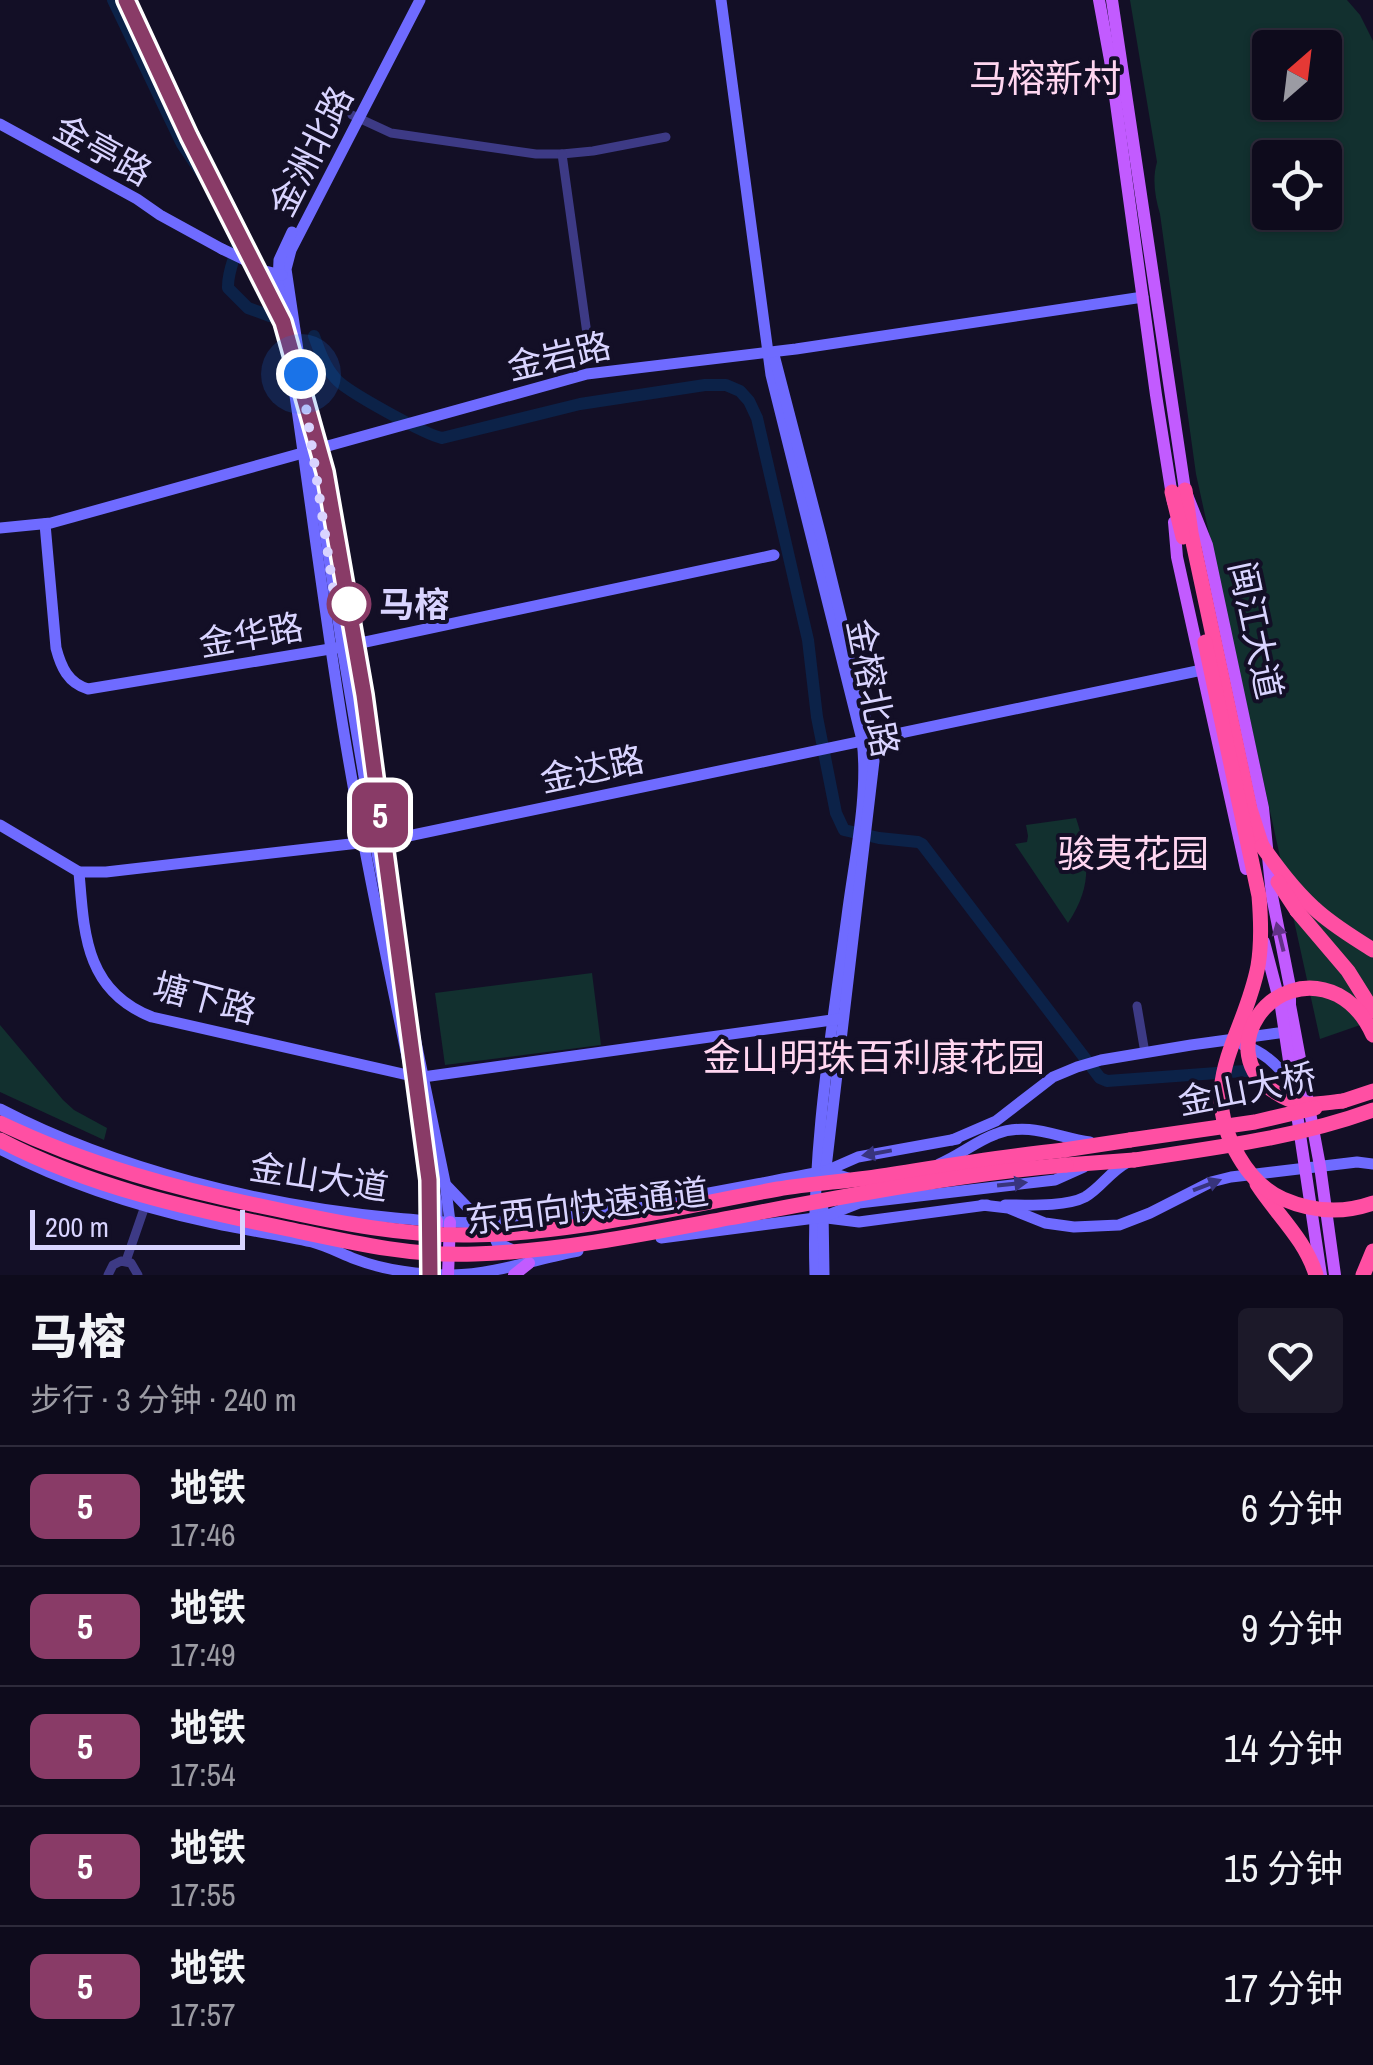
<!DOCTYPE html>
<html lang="zh">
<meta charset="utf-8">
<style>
:root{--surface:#0e0b1c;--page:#1c1929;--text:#f1f3f6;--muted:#9b9ba3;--line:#2e2b3b}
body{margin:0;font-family:"Archivo Narrow","Noto Sans SC",sans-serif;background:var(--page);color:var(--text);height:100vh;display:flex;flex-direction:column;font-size:38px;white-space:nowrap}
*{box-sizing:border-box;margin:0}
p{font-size:32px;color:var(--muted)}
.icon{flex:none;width:55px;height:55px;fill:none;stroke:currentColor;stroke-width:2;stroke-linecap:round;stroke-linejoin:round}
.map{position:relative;height:1275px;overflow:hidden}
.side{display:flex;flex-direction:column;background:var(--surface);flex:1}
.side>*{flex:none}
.badge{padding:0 20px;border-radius:15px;font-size:35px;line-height:65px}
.needle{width:65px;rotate:28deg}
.tools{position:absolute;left:1252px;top:30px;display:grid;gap:20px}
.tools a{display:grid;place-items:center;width:90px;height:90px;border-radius:10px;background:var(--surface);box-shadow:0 2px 8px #0004,0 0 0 2px var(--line);font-size:50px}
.scale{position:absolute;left:30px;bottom:25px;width:215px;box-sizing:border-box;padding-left:10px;border:5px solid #d9d4ff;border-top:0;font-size:28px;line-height:35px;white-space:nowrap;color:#d9d4ff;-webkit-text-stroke:8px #130f26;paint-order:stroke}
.you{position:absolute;width:50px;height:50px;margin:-25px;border:8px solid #fff;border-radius:50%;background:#1a73e8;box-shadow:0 0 0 15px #1a73e833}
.map>.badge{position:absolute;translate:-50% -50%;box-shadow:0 0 0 5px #fff}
.round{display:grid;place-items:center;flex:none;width:105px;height:105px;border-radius:10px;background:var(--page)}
.headline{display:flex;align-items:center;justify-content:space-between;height:170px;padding:0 30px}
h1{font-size:48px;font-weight:800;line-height:75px}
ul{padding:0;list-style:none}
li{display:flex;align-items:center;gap:30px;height:120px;padding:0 30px;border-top:2px solid var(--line)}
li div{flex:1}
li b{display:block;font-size:38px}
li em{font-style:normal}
li .badge{min-width:110px;font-weight:700;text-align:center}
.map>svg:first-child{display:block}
</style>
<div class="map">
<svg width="1373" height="1275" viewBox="0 0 1373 1275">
<rect width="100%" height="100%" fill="#130f26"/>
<g fill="#12302f" fill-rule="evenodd">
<path d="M 1130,0 L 1347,0 L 1360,15 L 1373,41 L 1373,1038 L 1366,1023 L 1320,1039 L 1196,474 L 1160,214 C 1155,197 1152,179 1157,162 ZM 1270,48 L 1325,48 L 1325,102 L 1270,102 ZM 1270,158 L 1325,158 L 1325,212 L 1270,212 Z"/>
<path d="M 1076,818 C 1089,859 1093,885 1068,923 L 1015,844 L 1027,842 L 1028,836 L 1026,825 Z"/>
<path d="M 592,973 L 601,1045 L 445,1065 L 435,993 Z"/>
<path d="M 0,1025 L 63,1100 L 74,1110 L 107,1128 L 104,1140 L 0,1092 Z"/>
</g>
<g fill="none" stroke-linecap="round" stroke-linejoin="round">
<g stroke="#0c2248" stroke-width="12">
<path d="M 113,0 L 182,144 L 239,229 C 241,249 227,267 228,288 L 248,308 L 270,316"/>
<path d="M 314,336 C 319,350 325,367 336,379 C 346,391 426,435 442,438 L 580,404 L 705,385 L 726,385 L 740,391 L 749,401 L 757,418 L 808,640 L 817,717 L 836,813 L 844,830 L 879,838 L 918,842 L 922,844 L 1100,1078 L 1107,1081 L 1258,1070"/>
</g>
<g stroke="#3d3a85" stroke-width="9">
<path d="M 352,115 L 391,133 L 536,154 L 562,154 L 593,151 L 666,137"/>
<path d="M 562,154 L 588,341"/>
<path d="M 1137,1006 L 1145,1053"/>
<path d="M 126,1261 L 145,1206"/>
<path d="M 108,1275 L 113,1265 L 121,1261 L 131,1263 L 138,1275"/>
</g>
<g stroke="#6f6bff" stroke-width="11">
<path d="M 420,0 L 291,250 L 286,269 L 342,647 L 378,859 L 445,1182 L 450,1222"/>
<path d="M 721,0 L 771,375 L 862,740 C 869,793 854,861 847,916 C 831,1035 811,1154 815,1275"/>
<path d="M 0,124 L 137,199 L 160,215 L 222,249"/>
<path d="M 292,232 L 279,260 L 278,283 C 302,431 319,579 343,727 C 369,887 406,1045 437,1204 L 437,1221"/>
<path d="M 243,259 L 265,271 L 282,275"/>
<path d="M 774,355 L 821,536 L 866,720 L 874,761 L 825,1176"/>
<path d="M 45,524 L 56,648 C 61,667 68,683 88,689 L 342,647 L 774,555"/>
<path d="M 0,528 L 51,523 L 587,374 L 796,349 L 1143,297"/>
<path d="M 0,825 L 79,872 L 106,872 L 394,839 L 1202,670"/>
<path d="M 79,872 C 84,933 85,991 152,1017 L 412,1076"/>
<path d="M 1243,1045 C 1264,1052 1281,1067 1292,1087"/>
<path d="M 423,1077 L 839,1019"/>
<path d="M 0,1109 C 117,1170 264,1206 395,1218 C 428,1221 461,1224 494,1222 C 606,1216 716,1191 826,1171 L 848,1178"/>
<path d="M 952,1140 L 996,1121 L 1053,1077 L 1077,1067 L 1101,1060 L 1191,1045 L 1293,1031"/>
<path d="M 0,1149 C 65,1183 136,1206 208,1222 C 242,1230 278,1234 312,1242 C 327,1246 340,1253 355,1259 C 383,1270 421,1275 452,1275 C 495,1274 536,1259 578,1251"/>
<path d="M 939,1164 C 959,1156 976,1141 996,1134 C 1029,1121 1058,1138 1090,1142"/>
<path d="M 826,1171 L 858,1157 L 957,1139"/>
<path d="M 447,1186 L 469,1209 L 497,1222 L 494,1236 L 497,1243 L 511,1249"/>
<path d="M 982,1205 L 1008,1208 L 1045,1223 L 1074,1227 L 1119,1225 L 1150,1213 L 1211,1182 L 1231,1177 L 1357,1162 L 1373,1164"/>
<path d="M 1005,1205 C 1027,1205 1066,1207 1085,1197 C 1101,1188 1110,1171 1128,1162"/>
<path d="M 823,1209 L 824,1275"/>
<path d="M 827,1218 L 859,1222 L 987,1205"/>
<path d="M 661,1238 L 823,1217 L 859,1203 L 1055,1180 L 1084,1167"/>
</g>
<g stroke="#c25bff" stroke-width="12">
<path d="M 1099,0 L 1110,60 L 1156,395 L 1173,502"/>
<path d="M 1112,0 L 1185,490 L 1207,545 L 1263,808 L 1272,896 L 1290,987 L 1290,1005 L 1320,1166 L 1335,1275"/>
<path d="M 1174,522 L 1177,557 L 1246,869"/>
<path d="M 1264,942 L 1281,1007 L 1321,1275"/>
<path d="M 433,1275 L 437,1221"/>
<path d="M 448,1275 L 450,1222"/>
<path d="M 514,1275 L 529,1263"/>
</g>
<g stroke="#ff4fa3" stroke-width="15">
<path d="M 1185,490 L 1191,533 L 1250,809 L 1262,846"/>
<path d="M 1172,492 L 1183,537"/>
<path d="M 1297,911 L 1348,971 L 1373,1011"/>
<path d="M 1343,1101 L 1373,1091"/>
<path d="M 1064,1150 L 1130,1140"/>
<path d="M 1066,1165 L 1134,1160"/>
<path d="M 1257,1184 C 1277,1215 1305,1239 1316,1275"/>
<path d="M 1363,1275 L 1373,1251"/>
</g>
<path stroke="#6f6bff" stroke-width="11" d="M 222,249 L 243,259"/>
<g stroke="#ff4fa3" stroke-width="15">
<path d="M 1205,642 L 1259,896 C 1261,920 1262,943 1258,966 C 1244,1039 1195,1082 1239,1157 C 1250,1176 1263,1190 1283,1199 C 1313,1212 1342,1214 1373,1203"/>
<path d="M 1262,846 C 1278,868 1294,890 1314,908 C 1332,925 1353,937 1373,950"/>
<path d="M 1278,882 L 1297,911"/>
<path d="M 1343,1101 C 1331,1102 1316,1105 1304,1104 C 1294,1102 1284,1098 1275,1092 C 1211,1052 1272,963 1338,995 C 1355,1004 1365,1017 1373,1035"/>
<path d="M 0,1123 C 87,1165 180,1190 275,1209 C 339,1223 404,1236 470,1235 C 573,1234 677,1207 778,1189 C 808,1184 838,1182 868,1178 C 934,1168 998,1157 1064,1150"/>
<path d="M 0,1140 C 89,1187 190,1209 288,1229 C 349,1242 412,1257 475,1254 C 561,1251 645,1234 729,1218 C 841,1197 952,1175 1066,1165"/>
<path d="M 1130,1140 L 1255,1122 L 1315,1108"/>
<path d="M 1134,1160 C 1214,1148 1296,1138 1373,1110"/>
</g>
</g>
<defs><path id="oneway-solid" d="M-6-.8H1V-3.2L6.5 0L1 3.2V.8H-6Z" transform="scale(2.5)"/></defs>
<use fill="#623188" href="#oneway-solid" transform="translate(1280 937) rotate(-104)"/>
<g fill="#38347d">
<use href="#oneway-solid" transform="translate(877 1153) rotate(170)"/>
<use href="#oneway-solid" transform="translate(1012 1184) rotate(-6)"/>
<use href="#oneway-solid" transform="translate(1207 1185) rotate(-21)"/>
</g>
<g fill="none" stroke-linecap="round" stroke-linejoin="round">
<g stroke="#fff" stroke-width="22">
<path id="line" d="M 126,0 L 189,136 L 283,322 L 325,472 L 364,695 L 429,1180 L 430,1275"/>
</g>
<use href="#line" stroke="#893b67" stroke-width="15"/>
<path stroke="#d9d4ff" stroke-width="10" stroke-dasharray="0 18" d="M 301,374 L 337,614 L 349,604"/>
</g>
<circle fill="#fff" stroke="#893b67" stroke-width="5" cx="349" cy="604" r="20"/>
<g text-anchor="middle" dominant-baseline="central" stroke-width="8" stroke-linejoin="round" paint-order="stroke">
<g font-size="35" fill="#d9d4ff" stroke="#130f26">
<text transform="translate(103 150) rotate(29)">金亭路</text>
<text transform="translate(311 151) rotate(-63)">金洲北路</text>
<text transform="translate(559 356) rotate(-13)">金岩路</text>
<text transform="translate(1256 630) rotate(78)">闽江大道</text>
<text transform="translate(251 635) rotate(-10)">金华路</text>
<text transform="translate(873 688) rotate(79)">金榕北路</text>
<text transform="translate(592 769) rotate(-12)">金达路</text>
<text transform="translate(205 998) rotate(15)">塘下路</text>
<text transform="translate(1247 1089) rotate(-11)">金山大桥</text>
<text transform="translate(319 1177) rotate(9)">金山大道</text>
<text transform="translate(587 1206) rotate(-7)">东西向快速通道</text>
</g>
<g font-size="35" font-weight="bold" fill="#d9d4ff" stroke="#130f26" text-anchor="start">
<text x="379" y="604">马榕</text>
</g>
<g font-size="38" fill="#ffd6f0" stroke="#130f26">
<text x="1045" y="78">马榕新村</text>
<text x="1133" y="853">骏夷花园</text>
<text x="874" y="1057">金山明珠百利康花园</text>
</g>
</g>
</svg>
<div class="tools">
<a><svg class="needle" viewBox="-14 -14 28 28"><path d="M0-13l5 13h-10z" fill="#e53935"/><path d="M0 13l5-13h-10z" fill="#9b9ba3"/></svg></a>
<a><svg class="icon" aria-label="locate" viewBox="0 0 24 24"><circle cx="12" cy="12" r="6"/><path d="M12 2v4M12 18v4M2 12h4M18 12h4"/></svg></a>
</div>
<div class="scale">200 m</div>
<div class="you" style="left:301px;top:374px"></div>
<b class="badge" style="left:380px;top:815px;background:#893b67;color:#fff">5</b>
</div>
<section class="side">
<div class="headline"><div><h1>马榕</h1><p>步行 · 3 分钟 · 240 m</p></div><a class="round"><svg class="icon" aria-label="heart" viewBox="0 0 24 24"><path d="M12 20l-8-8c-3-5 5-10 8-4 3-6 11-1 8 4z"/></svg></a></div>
<ul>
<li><span class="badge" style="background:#893b67;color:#fff">5</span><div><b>地铁</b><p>17:46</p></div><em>6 分钟</em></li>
<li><span class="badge" style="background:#893b67;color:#fff">5</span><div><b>地铁</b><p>17:49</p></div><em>9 分钟</em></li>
<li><span class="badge" style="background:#893b67;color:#fff">5</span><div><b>地铁</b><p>17:54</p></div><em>14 分钟</em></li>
<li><span class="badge" style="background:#893b67;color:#fff">5</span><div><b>地铁</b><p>17:55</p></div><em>15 分钟</em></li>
<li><span class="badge" style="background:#893b67;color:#fff">5</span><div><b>地铁</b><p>17:57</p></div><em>17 分钟</em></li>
</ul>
</section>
